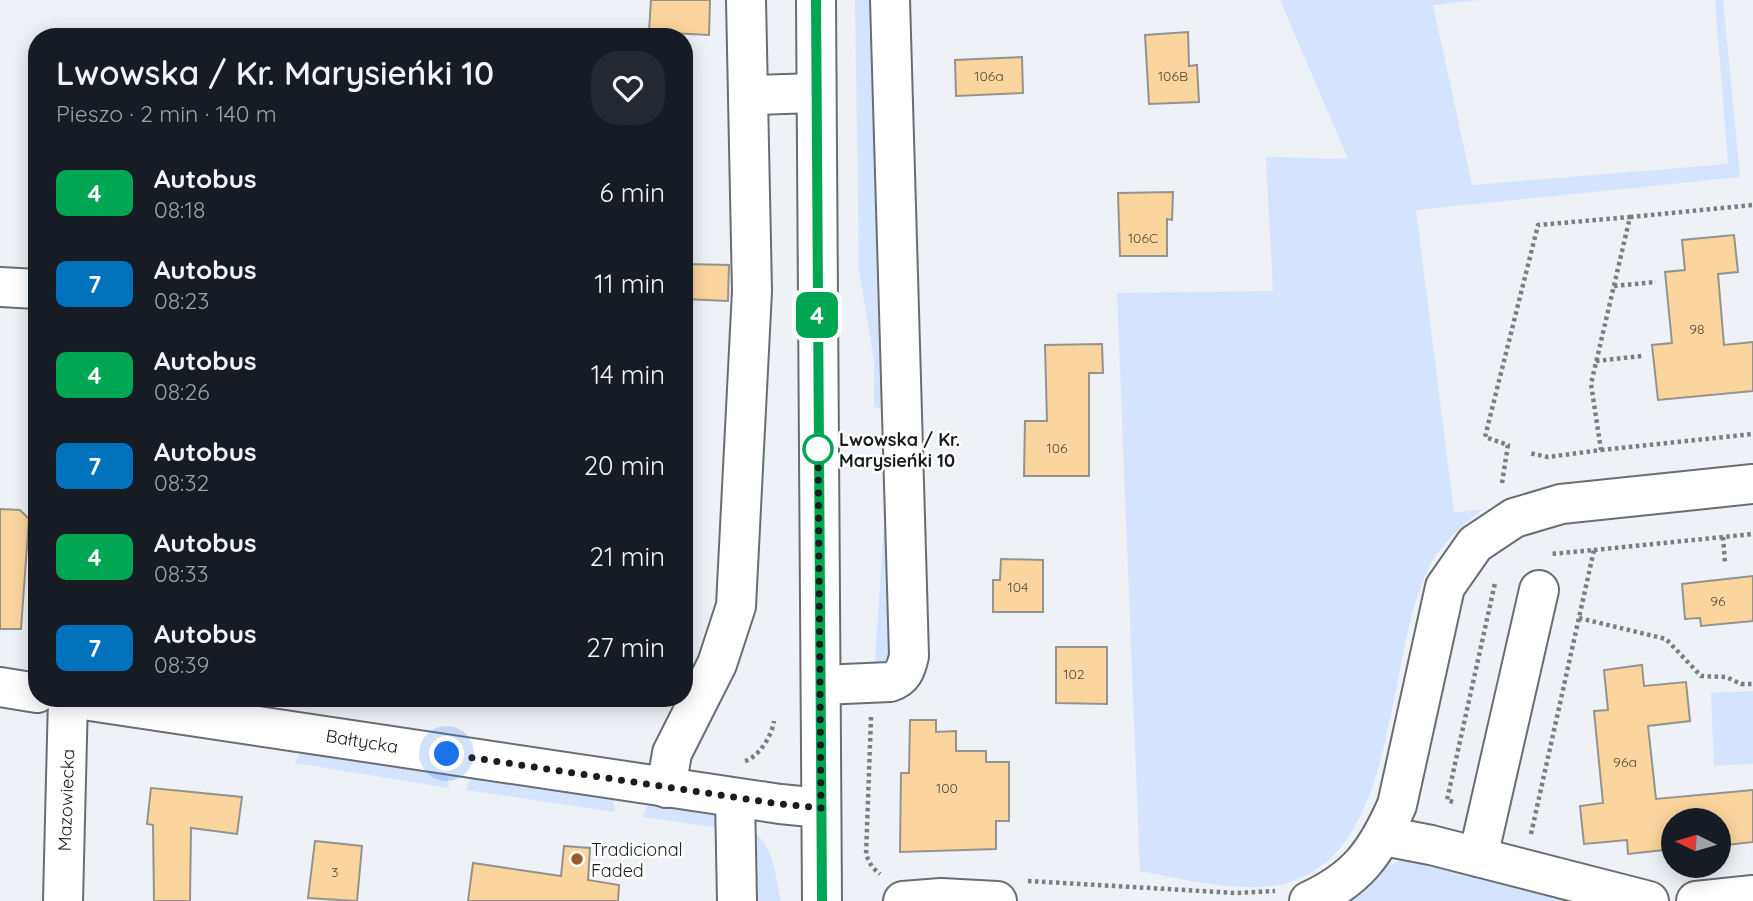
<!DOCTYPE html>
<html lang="pl">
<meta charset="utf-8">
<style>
:root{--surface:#171b24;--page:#242831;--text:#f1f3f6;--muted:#9ea1a6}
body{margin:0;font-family:Quicksand,sans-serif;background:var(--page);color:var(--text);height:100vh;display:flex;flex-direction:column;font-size:26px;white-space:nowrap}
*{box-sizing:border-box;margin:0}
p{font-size:23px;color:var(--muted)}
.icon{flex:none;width:38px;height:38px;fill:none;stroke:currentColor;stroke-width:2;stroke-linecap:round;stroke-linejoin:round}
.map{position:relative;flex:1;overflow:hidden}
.sheet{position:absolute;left:28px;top:28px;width:665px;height:679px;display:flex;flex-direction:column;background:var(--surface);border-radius:28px;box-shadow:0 4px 18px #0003}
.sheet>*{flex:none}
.badge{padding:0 14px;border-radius:10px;font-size:24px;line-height:46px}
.needle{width:46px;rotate:275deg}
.tools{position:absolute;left:1661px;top:808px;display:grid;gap:14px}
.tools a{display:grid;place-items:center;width:70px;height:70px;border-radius:50%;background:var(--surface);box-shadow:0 4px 18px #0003;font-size:35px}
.you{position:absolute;width:35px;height:35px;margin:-18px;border:5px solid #fff;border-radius:50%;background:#1a73e8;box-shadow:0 0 0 10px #1a73e833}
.map>.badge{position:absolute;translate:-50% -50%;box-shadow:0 0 0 4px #fff}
.round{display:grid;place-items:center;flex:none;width:74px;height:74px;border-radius:28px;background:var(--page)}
.summary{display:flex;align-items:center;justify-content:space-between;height:119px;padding:0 28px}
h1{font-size:33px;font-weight:600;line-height:52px}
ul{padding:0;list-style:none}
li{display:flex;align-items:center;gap:21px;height:91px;padding:0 28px}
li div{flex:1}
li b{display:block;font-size:26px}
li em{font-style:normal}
li .badge{min-width:77px;font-weight:700;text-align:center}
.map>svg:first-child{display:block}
</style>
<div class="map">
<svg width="1753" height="901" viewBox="0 0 1753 901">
<rect width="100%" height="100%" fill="#eef1f5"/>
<g fill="#d4e3fe">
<path d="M 855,0 L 877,0 L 892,663 L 877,665 L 875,662 L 885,506 L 884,409 L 874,407 L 874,360 L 859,270 Z"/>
<path d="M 1280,0 L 1479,0 L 1433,5 L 1472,185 L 1728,164 L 1715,0 L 1723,0 L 1740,177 L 1416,210 L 1454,513 L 1483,509 C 1462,526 1442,542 1429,567 C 1383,657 1402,871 1271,886 C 1227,891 1183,879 1140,871 L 1117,293 L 1273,291 L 1266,157 L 1348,159 Z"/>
<path d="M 1753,691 L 1753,764 L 1714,766 L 1711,693 Z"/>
<path d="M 302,750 L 447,771 L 449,788 L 295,763 Z"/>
<path d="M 472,775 L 613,797 L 615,812 L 466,790 Z"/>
<path d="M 649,802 L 721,813 L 727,829 L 643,817 Z"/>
<path d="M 750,828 C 774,845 775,875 781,901 L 746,901 Z"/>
<path d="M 1404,860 L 1601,901 L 1346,901 L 1385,867 Z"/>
</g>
<g fill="#fbd59e" stroke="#96938f" stroke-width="2">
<path d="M 651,0 L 710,0 L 709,35 L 649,32 Z"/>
<path d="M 1188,32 L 1189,66 L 1197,65 L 1199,102 L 1149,104 L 1145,35 Z"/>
<path d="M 1022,57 L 1023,93 L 956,96 L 955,60 Z"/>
<path d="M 1173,192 L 1172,220 L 1167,219 L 1167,256 L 1120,256 L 1118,193 Z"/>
<path d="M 1734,235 L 1738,272 L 1718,274 L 1724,345 L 1753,342 L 1753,391 L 1658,400 L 1652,345 L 1672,343 L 1665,272 L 1685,270 L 1682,240 Z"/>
<path d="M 684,264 L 729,265 L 728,301 L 684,299 Z"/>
<path d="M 1102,344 L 1103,373 L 1089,373 L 1089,476 L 1024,476 L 1025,421 L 1047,421 L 1045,345 Z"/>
<path d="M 0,509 L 20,510 L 29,519 L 21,629 L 0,629 Z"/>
<path d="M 1001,559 L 1043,560 L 1043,612 L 993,612 L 993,580 L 1000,580 Z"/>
<path d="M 1753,576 L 1753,621 L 1701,626 L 1700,618 L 1685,619 L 1682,584 Z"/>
<path d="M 1056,647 L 1107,647 L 1107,704 L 1056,703 Z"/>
<path d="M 1642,665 L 1644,686 L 1686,682 L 1690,721 L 1648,726 L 1656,799 L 1753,790 L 1753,842 L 1718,846 L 1718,821 L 1673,821 L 1673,849 L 1628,854 L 1627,840 L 1584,844 L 1580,806 L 1603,803 L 1594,711 L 1608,710 L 1604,670 Z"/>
<path d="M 910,720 L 936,720 L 936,732 L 956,731 L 956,751 L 986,751 L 986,762 L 1009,762 L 1009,821 L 996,821 L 996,849 L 900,852 L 901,773 L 909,773 Z"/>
<path d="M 151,788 L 242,797 L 237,834 L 191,828 L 190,901 L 154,901 L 153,825 L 147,824 Z"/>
<path d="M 315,841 L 362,846 L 357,901 L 308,898 Z"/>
<path d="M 564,846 L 590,848 L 588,880 L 619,885 L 618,901 L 468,901 L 473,863 L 561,876 Z"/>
</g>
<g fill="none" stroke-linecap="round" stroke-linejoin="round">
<g stroke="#6a6d71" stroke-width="42">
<g id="minor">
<path d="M 750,95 L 816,93"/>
<path d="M 0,287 L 37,289"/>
<path d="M 821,685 L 890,682 C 903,678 906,669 909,656 L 890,0"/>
<path d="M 0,687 L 37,693"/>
<path d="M 70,698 L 780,804 L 821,808"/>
<path d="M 666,788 L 672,753 L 717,664 L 736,606 L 752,291 L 746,0"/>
<path d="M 735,798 L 737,901"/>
<path d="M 1384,836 L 1431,845 L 1649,901"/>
<path d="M 1478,857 L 1539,590"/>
<path d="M 63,901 L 68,698"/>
<path d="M 903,901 L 941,898 L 997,901"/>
<path d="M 1309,901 C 1357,879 1376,853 1397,805 L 1445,587 L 1475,544 L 1514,518 L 1561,504 L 1753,484"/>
<path d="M 1696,901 L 1753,895"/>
</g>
</g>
<g stroke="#6a6d71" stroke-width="42">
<path id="major" d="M 816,0 L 822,901"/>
</g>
<g stroke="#7b7d80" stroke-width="4.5" stroke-dasharray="3.5 3.5" stroke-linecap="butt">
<path d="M 1630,217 L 1753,205"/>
<path d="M 1614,286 L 1656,282"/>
<path d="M 1596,361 L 1642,356"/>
<path d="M 1601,450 L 1753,434"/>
<path d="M 1502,483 L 1508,445 L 1485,437 L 1538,225 L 1630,217 L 1591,384 L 1601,450 L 1548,457 L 1529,453"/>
<path d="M 1723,537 L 1725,563"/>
<path d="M 1594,550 L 1753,534"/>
<path d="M 1579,618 L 1666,639 L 1701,676 L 1726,677 L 1741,684 L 1753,684"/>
<path d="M 871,717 L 866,855 L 872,867 L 880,874"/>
<path d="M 745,761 C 760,756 772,735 774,721"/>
<path d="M 1453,802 L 1447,800 L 1495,583"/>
<path d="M 1531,834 L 1594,550 L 1551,554"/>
<path d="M 1028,881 L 1236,893 L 1275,891"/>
</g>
<use href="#minor" stroke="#fff" stroke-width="38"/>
<use href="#major" stroke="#fff" stroke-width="38"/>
</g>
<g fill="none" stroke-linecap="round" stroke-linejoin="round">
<g stroke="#fff" stroke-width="16">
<path id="line" d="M 816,0 L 822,901"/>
</g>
<use href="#line" stroke="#00a651" stroke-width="10"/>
<path stroke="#1b1c1d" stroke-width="7" stroke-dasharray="0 12.6" d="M 447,754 L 780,804 L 821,808 L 818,444 L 818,449"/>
</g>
<circle fill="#fff" stroke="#00a651" stroke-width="3.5" cx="818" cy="449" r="14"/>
<circle fill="#9d582d" stroke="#fff" stroke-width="2.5" cx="577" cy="859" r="7"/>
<g text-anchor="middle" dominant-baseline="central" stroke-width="5" stroke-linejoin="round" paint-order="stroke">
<g font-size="14" fill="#534a3d">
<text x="989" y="76">106a</text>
<text x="1173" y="76">106B</text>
<text x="1143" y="238">106C</text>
<text x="1697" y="329">98</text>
<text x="1057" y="448">106</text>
<text x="1018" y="587">104</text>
<text x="1718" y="601">96</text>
<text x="1074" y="674">102</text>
<text x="1625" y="762">96a</text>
<text x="947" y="788">100</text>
<text x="335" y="872">3</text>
</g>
<g font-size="18" font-weight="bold" fill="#1b1c1d" stroke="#fff" text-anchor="start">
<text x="839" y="439">Lwowska / Kr.<tspan x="839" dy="21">Marysieńki 10</tspan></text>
</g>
<g font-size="18" fill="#1b1c1d" stroke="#fff">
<text transform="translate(362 741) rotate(9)">Bałtycka</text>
<text transform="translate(66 800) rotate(-88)">Mazowiecka</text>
</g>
<g font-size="18" fill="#1b1c1d" stroke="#fff" text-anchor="start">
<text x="591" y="849">Tradicional<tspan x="591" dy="21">Faded</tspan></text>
</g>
</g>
</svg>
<div class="tools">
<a><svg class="needle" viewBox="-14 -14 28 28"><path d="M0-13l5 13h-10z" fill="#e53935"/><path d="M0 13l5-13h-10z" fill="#9ea1a6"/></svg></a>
</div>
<div class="you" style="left:447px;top:754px"></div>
<b class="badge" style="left:817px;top:315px;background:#00a651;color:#fff">4</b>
<section class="sheet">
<div class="summary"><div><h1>Lwowska / Kr. Marysieńki 10</h1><p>Pieszo · 2 min · 140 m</p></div><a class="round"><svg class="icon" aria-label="heart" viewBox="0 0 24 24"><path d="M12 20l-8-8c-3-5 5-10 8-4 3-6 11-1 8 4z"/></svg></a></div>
<ul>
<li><span class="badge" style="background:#00a651;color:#fff">4</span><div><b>Autobus</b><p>08:18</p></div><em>6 min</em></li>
<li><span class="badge" style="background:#0072bc;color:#fff">7</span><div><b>Autobus</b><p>08:23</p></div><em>11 min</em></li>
<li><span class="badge" style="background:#00a651;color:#fff">4</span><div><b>Autobus</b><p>08:26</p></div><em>14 min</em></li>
<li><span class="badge" style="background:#0072bc;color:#fff">7</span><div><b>Autobus</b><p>08:32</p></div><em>20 min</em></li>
<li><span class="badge" style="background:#00a651;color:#fff">4</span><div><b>Autobus</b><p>08:33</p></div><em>21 min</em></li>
<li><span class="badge" style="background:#0072bc;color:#fff">7</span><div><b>Autobus</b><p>08:39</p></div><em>27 min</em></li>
</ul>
</section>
</div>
